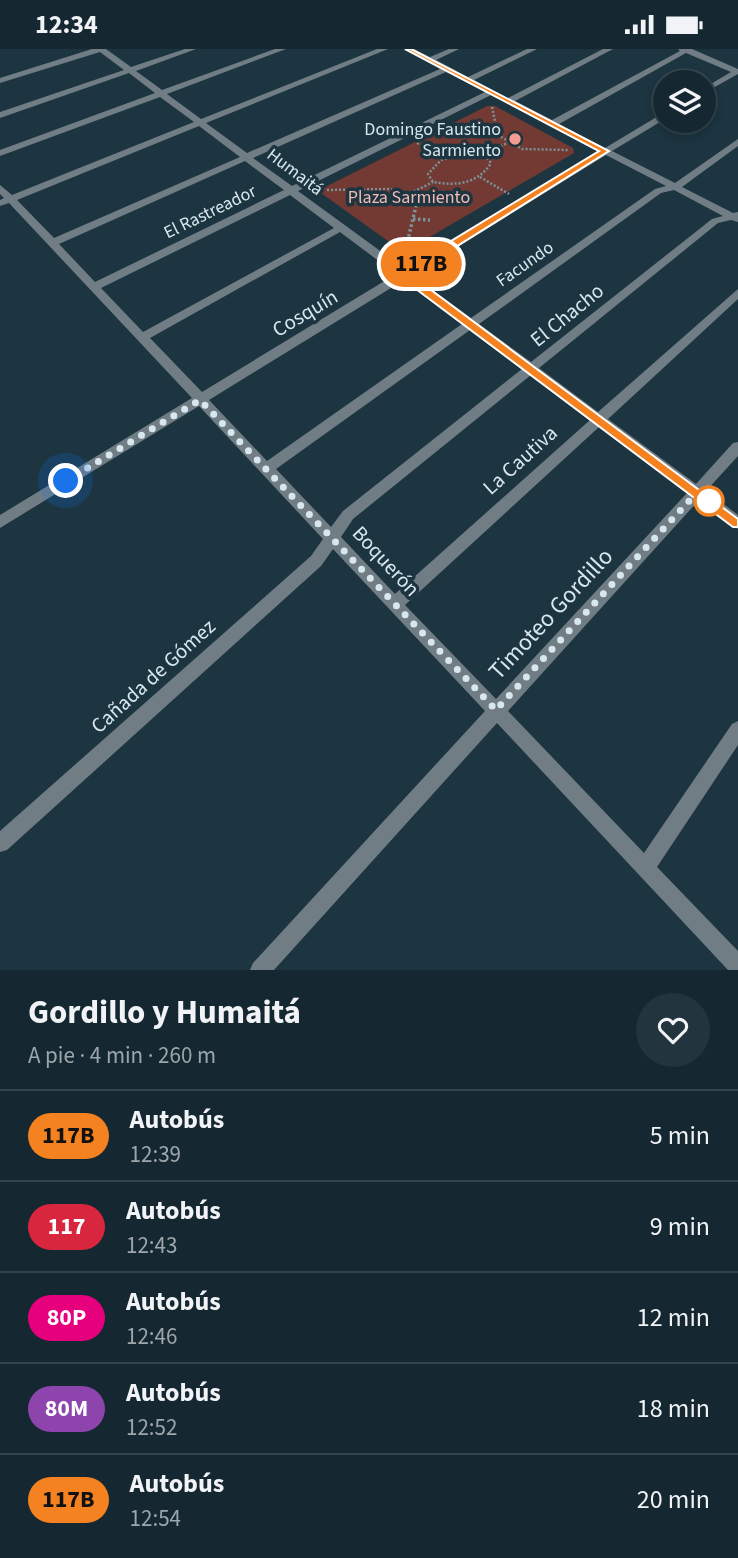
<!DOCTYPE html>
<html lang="es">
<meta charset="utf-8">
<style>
:root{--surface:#152831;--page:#22343d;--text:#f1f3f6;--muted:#9da6ab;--line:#34444d}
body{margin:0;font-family:"Source Sans 3",sans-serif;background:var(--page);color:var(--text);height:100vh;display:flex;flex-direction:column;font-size:26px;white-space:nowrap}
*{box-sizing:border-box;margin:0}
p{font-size:23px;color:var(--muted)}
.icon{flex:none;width:38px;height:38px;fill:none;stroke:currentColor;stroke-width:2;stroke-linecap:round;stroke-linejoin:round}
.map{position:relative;height:921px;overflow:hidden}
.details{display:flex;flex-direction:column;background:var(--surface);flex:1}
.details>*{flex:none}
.badge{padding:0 14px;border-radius:23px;font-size:24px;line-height:46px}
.controls{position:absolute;left:653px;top:21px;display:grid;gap:14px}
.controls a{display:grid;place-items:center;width:63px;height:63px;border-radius:50%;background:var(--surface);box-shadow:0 4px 10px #0003,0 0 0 2px var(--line);font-size:35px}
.you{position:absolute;width:35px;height:35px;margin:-18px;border:5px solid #fff;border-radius:50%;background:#1a73e8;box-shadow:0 0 0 10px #1a73e833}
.map>.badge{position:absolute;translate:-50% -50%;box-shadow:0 0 0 4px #fff}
.round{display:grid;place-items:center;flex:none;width:74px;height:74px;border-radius:37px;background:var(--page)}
.headline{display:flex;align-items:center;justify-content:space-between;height:119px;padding:0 28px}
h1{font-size:33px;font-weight:700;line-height:52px}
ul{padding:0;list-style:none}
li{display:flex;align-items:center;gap:21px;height:91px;padding:0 28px;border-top:2px solid var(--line)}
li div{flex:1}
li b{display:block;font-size:26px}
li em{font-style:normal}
li .badge{min-width:77px;font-weight:700;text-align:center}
.status{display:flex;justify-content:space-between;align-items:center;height:49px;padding:0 35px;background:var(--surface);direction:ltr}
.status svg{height:19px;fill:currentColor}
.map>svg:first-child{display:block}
</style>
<div class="status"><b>12:34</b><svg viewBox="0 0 49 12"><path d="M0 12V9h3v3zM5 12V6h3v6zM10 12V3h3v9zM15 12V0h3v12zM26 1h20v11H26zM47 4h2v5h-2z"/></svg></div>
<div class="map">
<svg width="738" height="921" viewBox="0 0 738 921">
<rect width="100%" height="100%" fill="#1c3541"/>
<path fill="#723a33" d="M 487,57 L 495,57 L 573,99 L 574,104 L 409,200 L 399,200 L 321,144 L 323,139 Z"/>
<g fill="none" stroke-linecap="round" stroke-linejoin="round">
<g stroke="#7e929b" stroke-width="2.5" stroke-dasharray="2 2" stroke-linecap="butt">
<path d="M 492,58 L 498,86 L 522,100 L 568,101"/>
<path d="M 488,81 L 497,81"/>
<path d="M 417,94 L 445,109"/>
<path d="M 473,103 L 485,106 L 491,114 C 478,135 456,137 433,133 L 428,125 L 441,111 Z"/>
<path d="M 483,107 L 509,93"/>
<path d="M 480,128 L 509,145"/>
<path d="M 327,141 L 391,140 L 408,151"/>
<path d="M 403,148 L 433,133"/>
</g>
<g stroke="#7e929b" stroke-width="3.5" stroke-dasharray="2.5 2.5" stroke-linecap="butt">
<path d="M 413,170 L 430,171"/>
<path d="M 404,207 L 416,157 L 405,150"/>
</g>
<path fill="#717d84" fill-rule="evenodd" d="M 92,0 L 106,0 L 131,18 L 185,0 L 196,0 L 136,22 L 162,41 L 275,0 L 286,0 L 167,45 L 201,70 L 377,0 L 388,0 L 206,74 L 247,104 L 440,20 L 404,0 L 414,0 L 430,8 L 449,0 L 459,0 L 436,11 L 468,28 L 527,0 L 537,0 L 474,31 L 508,49 L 603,0 L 613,0 L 515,52 L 552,71 L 680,2 L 678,0 L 692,0 L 738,20 L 738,25 L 704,44 L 704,39 L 731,23 L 686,4 L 559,75 L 605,99 L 665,63 L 665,70 L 612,102 L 675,134 L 738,90 L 738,97 L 682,138 L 733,164 L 738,163 L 738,173 L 731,171 L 718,174 L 539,319 L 598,363 L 738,240 L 738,250 L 608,370 L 696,435 L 733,394 L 738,393 L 738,407 L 706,442 L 738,466 L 738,480 L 698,452 L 508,662 L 644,804 L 732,675 L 738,672 L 738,696 L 657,818 L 738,902 L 738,921 L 728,921 L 497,674 L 274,921 L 250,921 L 253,914 L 485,662 L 333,500 L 321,517 L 7,801 L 0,803 L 0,782 L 311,507 L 323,490 L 199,357 L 0,479 L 0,466 L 192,349 L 9,154 L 0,157 L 0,151 L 4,149 L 0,145 L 0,136 L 12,146 L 194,73 L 160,48 L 0,107 L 0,101 L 155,44 L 129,24 L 0,69 L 0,63 L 124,21 L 100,3 L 0,34 L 0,29 ZM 446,23 L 485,43 L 292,137 L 253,109 ZM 491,46 L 599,102 L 405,220 L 298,142 ZM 199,77 L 240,108 L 54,189 L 17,151 ZM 606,106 L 666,137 L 655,140 L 471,269 L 412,226 ZM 245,112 L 284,141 L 95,233 L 59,195 ZM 674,141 L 723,167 L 712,170 L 531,313 L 479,275 L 661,144 ZM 290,146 L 334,179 L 143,283 L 101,239 ZM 340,183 L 396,225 L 202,343 L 150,289 ZM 404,231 L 462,275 L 267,412 L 209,351 ZM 470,281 L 522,320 L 343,462 L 331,478 L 276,420 ZM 531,326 L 590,371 L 395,545 L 341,488 L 353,470 ZM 599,378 L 687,444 L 496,650 L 405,556 Z"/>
</g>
<path fill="#f58220" stroke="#fff" stroke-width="2" d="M 405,0 L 411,0 L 609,102 L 411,226 L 738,470 L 738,478 L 733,478 L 400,228 L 400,223 L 599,102 Z"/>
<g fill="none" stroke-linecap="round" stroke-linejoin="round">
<path stroke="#d8e7ee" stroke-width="7" stroke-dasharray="0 12.6" d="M 66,432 L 200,351 L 496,661 L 690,451 L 709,452"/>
</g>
<circle fill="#f59c91" stroke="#1c3541" stroke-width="2.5" cx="515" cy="90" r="7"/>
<circle fill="#fff" stroke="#f58220" stroke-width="3.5" cx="709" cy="452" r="14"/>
<g text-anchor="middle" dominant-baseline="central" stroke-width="7" stroke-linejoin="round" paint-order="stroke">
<g font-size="18" fill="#d8e7ee" stroke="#1c3541" text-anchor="end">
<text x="501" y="80">Domingo Faustino<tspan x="501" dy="21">Sarmiento</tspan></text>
</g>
<g font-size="18" fill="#d8e7ee" stroke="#1c3541">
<text transform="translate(295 123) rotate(37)">Humaitá</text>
<text transform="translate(210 163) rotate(-26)">El Rastreador</text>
<text transform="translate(525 215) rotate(-35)">Facundo</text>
</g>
<g font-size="18" fill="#f3bbb3" stroke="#1c3541">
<text x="409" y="148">Plaza Sarmiento</text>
</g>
<g font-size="21" fill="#d8e7ee" stroke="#1c3541">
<text transform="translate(305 264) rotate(-31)">Cosquín</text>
<text transform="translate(567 266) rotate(-39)">El Chacho</text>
<text transform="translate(520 411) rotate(-42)">La Cautiva</text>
<text transform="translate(386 512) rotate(47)">Boquerón</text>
<text transform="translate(153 627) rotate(-42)">Cañada de Gómez</text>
</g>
<g font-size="24" fill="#d8e7ee" stroke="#1c3541">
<text transform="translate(551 565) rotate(-47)">Timoteo Gordillo</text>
</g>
</g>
</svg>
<div class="controls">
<a><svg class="icon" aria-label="layers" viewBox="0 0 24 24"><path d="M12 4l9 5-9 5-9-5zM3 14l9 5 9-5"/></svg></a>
</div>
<div class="you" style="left:66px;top:432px"></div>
<b class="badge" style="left:421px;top:215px;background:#f58220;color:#111">117B</b>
</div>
<section class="details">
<div class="headline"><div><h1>Gordillo y Humaitá</h1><p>A pie · 4 min · 260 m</p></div><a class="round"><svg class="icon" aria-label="heart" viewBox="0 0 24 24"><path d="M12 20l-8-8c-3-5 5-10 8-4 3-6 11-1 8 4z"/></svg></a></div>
<ul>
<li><span class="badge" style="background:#f58220;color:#111">117B</span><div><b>Autobús</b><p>12:39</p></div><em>5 min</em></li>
<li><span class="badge" style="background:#d7263d;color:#fff">117</span><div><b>Autobús</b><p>12:43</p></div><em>9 min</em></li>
<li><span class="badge" style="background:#e6007e;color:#fff">80P</span><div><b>Autobús</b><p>12:46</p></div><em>12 min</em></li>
<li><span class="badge" style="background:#8e44ad;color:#fff">80M</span><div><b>Autobús</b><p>12:52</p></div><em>18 min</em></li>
<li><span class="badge" style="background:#f58220;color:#111">117B</span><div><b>Autobús</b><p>12:54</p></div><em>20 min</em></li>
</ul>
</section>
